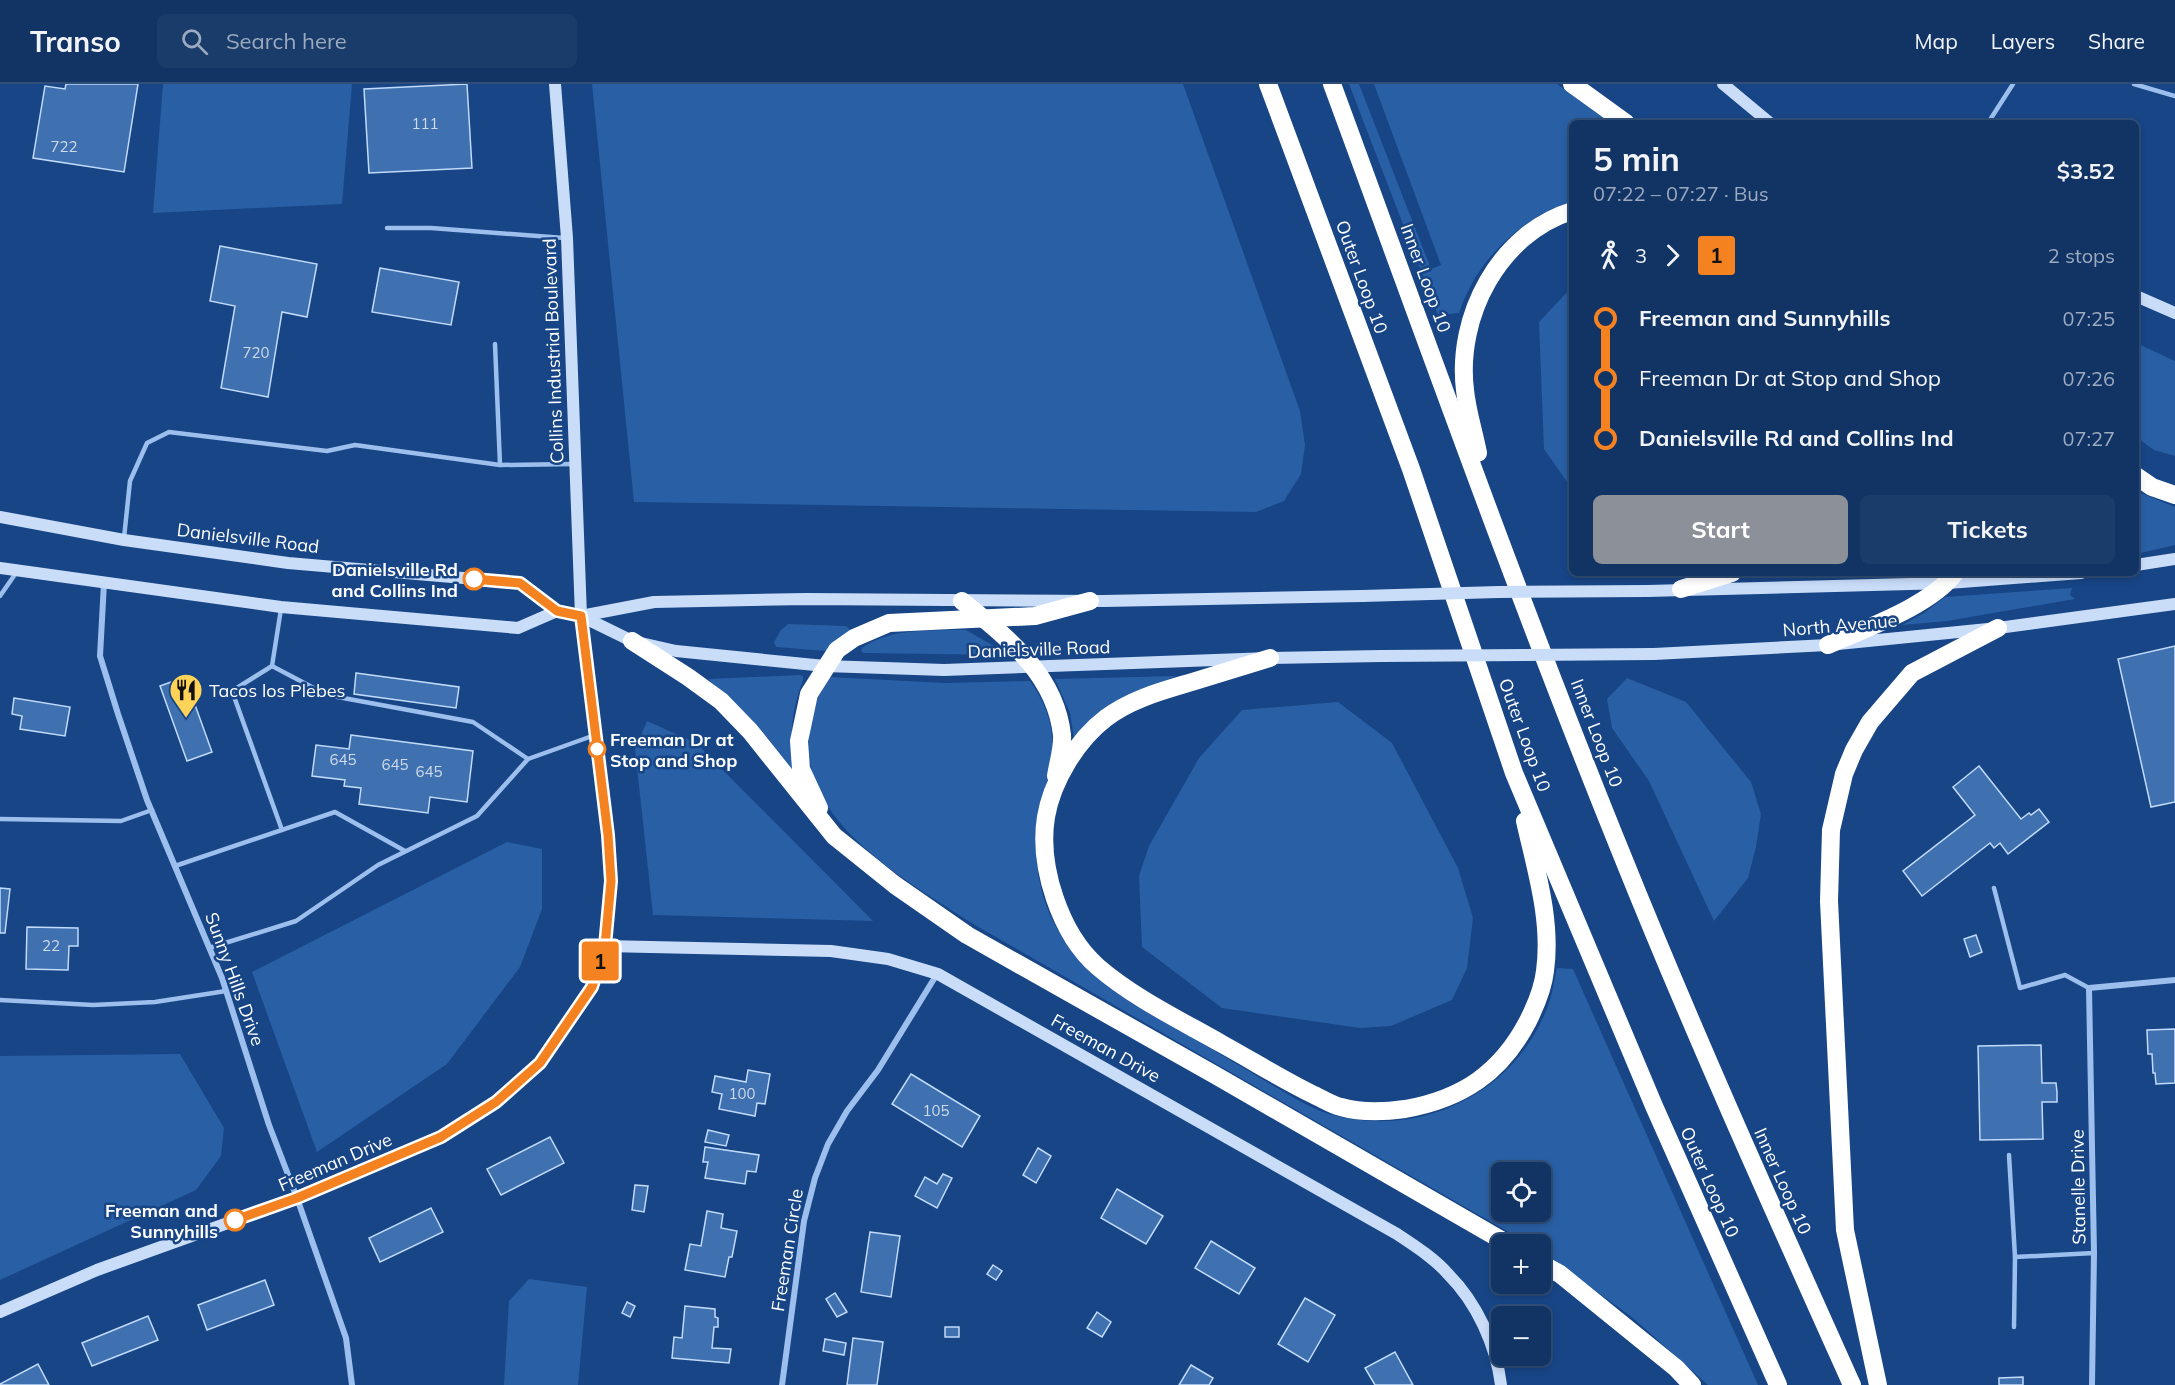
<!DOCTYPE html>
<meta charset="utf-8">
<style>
:root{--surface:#113464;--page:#1a3c6a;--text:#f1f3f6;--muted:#9caabf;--line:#304f78;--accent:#8c9099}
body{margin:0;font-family:Mulish,sans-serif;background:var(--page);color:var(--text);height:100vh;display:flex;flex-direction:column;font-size:22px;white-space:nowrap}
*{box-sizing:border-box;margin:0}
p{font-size:20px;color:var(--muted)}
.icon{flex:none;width:33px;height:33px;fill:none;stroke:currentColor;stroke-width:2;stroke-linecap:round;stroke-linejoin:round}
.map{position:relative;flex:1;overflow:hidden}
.panel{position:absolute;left:1569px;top:36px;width:570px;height:456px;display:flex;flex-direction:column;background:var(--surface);border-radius:9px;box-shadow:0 3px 9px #0003,0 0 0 2px var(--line)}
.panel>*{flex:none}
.badge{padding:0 12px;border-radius:4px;font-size:21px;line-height:39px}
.fabs{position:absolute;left:1491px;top:1078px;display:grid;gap:12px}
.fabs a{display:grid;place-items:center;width:60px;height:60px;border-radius:9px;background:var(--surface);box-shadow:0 3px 9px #0003,0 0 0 2px var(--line);font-size:30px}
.map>.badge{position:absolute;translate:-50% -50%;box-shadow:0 0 0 3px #fff}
.legs{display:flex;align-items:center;gap:9px;height:66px;padding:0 24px;font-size:20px}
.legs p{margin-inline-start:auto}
.headline{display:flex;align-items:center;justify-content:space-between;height:102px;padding:0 24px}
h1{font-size:33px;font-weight:700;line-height:45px}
.action{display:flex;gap:12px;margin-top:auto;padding:12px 24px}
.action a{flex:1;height:69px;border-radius:9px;background:var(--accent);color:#fff;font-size:24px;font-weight:700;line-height:69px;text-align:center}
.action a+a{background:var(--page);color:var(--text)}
ul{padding:0 24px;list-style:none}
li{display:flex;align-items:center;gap:21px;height:60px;font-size:22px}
li i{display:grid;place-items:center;width:9px;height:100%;margin:0 8px;background:currentColor}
li i::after{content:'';width:15px;height:15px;margin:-8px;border:4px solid;border-radius:50%;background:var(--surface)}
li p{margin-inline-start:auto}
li:first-child i{background:linear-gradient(#0000 50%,currentColor 0)}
li:last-child i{background:linear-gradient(currentColor 50%,#0000 0)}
header{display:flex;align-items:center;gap:36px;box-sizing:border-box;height:84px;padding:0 30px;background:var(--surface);border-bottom:2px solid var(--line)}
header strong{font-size:28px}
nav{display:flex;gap:33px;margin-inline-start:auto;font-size:21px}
.search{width:420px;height:54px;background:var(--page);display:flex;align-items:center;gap:15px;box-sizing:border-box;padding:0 21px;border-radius:9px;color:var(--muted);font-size:22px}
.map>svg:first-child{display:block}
</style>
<header>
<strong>Transo</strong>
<div class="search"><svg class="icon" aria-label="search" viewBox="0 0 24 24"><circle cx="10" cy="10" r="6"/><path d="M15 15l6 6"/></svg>Search here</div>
<nav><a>Map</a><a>Layers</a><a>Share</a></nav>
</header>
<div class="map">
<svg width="2175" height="1301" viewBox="0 0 2175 1301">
<rect width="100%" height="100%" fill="#174586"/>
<g fill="#295fa4" fill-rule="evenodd">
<path d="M 163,0 L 352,0 L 342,120 L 153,129 Z"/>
<path d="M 592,0 L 1183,0 L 1300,327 L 1305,361 L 1301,390 L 1284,417 L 1256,428 L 634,418 Z"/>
<path d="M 1349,0 L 1359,0 L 1431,185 L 1441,181 L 1374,0 L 1557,0 L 1610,39 L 1572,39 L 1572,117 C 1520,134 1476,177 1459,229 L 1438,231 Z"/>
<path d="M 1572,203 L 1572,405 L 1544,365 L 1539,238 Z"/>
<path d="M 2136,259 L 2175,277 L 2175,372 L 2154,366 L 2136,353 Z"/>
<path d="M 2136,407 L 2175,423 L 2175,461 L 2136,470 Z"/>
<path d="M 2072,504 L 2070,511 L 2075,515 L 1947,537 L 1902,541 L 1924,529 L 1945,513 Z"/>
<path d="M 788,540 L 846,542 L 850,546 L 826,567 L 776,563 L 774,558 L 781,546 Z"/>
<path d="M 947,546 L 966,546 L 999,565 L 1000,571 L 864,569 L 861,567 L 862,564 C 888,546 916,547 947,546 Z"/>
<path d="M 800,591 L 803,592 L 803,596 C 790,630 791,650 792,686 L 764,650 L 708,595 Z"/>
<path d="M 1176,592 L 1121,615 L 1074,654 L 1070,629 L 1055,595 Z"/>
<path d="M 829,593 L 945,599 L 1030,597 C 1049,623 1058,655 1050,687 C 1046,702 1041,716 1038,731 C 1032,765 1038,811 1055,841 C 1088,899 1143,924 1198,957 C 1222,971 1247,986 1272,1001 C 1290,1011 1309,1024 1329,1030 C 1419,1056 1517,1010 1549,919 C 1553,908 1554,895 1557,884 L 1573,885 L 1758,1301 L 1708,1301 L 1633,1234 L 1541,1167 L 1540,1161 L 1531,1161 L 975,841 C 909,798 790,735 811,640 C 815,620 817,611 829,593 ZM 1502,1089 L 1540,1089 L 1540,1128 L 1502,1128 Z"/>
<path d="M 1627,594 L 1686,618 L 1751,698 L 1761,730 L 1756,763 L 1748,794 L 1714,837 L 1649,697 L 1612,644 L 1607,615 Z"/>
<path d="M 1338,618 L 1392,659 L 1458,784 L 1473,834 L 1467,884 L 1452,916 L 1391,942 L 1360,944 L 1222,924 L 1142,863 L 1139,792 L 1149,762 L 1199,674 L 1242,626 Z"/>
<path d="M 647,637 L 696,659 L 873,837 L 653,831 L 635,665 Z"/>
<path d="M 507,758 L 542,765 L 542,825 L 520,883 L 447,980 L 317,1068 L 252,888 Z"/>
<path d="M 180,970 L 224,1044 L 221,1072 L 196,1106 L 0,1196 L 0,972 Z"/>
<path d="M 529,1195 L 587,1203 L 578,1301 L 504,1301 L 509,1217 Z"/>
</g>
<g fill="#3f70af" stroke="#c1dafa" stroke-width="1.5">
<path d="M 66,0 L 138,0 L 124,88 L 33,74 L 45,2 L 65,5 Z"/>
<path d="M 467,0 L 472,84 L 369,89 L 364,5 Z"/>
<path d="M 220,162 L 317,180 L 307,233 L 282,228 L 268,313 L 221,304 L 235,222 L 210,217 Z"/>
<path d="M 380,184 L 459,198 L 451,241 L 372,228 Z"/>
<path d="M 2175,562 L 2175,718 L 2151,723 L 2118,575 Z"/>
<path d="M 356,589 L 459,603 L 456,624 L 354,610 Z"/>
<path d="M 185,593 L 212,668 L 187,677 L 160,602 Z"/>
<path d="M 14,614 L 70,623 L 65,652 L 20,645 L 22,632 L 12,630 Z"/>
<path d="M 351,651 L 473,667 L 467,718 L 430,713 L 428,729 L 359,720 L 361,704 L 344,702 L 345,696 L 312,692 L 316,661 L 349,665 Z"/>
<path d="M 1979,682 L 2021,735 L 2029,729 L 2031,731 L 2039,725 L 2049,738 L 2008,770 L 2000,759 L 1994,764 L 1990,759 L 1922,812 L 1903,787 L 1975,731 L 1953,703 Z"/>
<path d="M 0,804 L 10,805 L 5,849 L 0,849 Z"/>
<path d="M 27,843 L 78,844 L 78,862 L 69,862 L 68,886 L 26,885 Z"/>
<path d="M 1976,851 L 1982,868 L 1970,873 L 1964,855 Z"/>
<path d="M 2175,945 L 2175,999 L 2156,1000 L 2155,989 L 2153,989 L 2152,970 L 2148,970 L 2147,946 Z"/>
<path d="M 2041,961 L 2042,999 L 2056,999 L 2057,1008 L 2057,1018 L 2042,1018 L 2043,1055 L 1980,1056 L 1978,962 Z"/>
<path d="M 748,986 L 770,990 L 765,1020 L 757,1019 L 755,1032 L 719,1025 L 722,1010 L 712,1008 L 715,992 L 746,998 Z"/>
<path d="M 911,990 L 980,1032 L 962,1063 L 892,1020 Z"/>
<path d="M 708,1046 L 729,1051 L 726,1062 L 705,1058 Z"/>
<path d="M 550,1053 L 564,1079 L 501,1111 L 487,1085 Z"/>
<path d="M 705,1063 L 759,1071 L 756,1088 L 747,1087 L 745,1100 L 705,1094 L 708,1078 L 703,1078 Z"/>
<path d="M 1038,1064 L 1051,1072 L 1036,1099 L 1023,1091 Z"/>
<path d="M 943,1090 L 952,1094 L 937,1124 L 915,1112 L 925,1093 L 937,1100 Z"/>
<path d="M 635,1101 L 648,1102 L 644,1128 L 632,1126 Z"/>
<path d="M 1117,1105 L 1163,1132 L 1146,1160 L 1101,1134 Z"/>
<path d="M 431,1124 L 443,1148 L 380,1178 L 369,1154 Z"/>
<path d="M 707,1127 L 723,1130 L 721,1144 L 737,1147 L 732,1173 L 729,1173 L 725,1193 L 685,1186 L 690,1160 L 701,1162 Z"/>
<path d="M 870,1148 L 900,1152 L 891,1213 L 861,1208 Z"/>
<path d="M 1211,1157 L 1255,1184 L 1239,1210 L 1195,1184 Z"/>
<path d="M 993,1181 L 1002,1187 L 996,1196 L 987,1190 Z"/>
<path d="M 265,1196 L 274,1221 L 207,1246 L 198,1221 Z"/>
<path d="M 835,1209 L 847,1228 L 837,1233 L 826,1215 Z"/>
<path d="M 1305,1214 L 1335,1231 L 1308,1278 L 1278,1260 Z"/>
<path d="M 627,1218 L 635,1222 L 630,1233 L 622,1229 Z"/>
<path d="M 685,1222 L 715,1225 L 715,1233 L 718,1234 L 718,1243 L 714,1243 L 712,1264 L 731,1265 L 729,1279 L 672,1274 L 674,1253 L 682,1254 Z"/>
<path d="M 1097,1228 L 1111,1238 L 1102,1253 L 1087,1244 Z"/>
<path d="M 148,1232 L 158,1256 L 92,1282 L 82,1259 Z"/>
<rect x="945" y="1243" width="14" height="10"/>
<path d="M 853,1254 L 883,1258 L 877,1301 L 847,1301 Z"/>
<path d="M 825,1255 L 846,1259 L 844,1271 L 823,1267 Z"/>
<path d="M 1395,1268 L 1413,1301 L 1375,1301 L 1365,1284 Z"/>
<path d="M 38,1280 L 49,1301 L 0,1301 L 0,1300 Z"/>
<path d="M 1191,1281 L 1213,1294 L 1209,1301 L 1179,1301 Z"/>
<path d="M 2023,1293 L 2023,1301 L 1999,1301 L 1999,1294 Z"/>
</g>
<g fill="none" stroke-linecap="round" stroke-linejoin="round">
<g stroke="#9cbfed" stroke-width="4.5">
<path d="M 2134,0 L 2175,12"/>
<path d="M 1988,39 L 2013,0"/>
<path d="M 387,144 L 431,144 L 564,154"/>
<path d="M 495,260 L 500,381"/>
<path d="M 124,454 L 130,397 L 147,359 L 169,348 L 327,367 L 355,361 L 500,381 L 574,380"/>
<path d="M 0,512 L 16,489"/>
<path d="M 281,525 L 272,582 L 232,607 L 282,746"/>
<path d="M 272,582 L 327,611 L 473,638 L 528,675"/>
<path d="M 0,735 L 121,737 L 152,726"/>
<path d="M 175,782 L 335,728 L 405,767"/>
<path d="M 1994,804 L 2020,904 L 2065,891 L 2089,904"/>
<path d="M 209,864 L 296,837 L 378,781 L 477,732 L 528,675 L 595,651"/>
<path d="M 0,916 L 93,921 L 155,918 L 226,907"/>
<path d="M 2009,1071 L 2015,1173 L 2094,1169"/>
<path d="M 2014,1243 L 2015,1173"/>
</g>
<g stroke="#9cbfed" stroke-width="6">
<path d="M 104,499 L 100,572 L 118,630 L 147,716 L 222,894 L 269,1041 L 297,1114 L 346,1254 L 352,1301"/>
<path d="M 782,1301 L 804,1137 L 815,1094 L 828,1060 L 847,1027 L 878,986 L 937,890"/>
<path d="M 2092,1301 L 2094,1169 L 2089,904 L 2175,896"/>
</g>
<g stroke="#c9ddf9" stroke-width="12">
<path d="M 1723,0 L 1770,39"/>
<path d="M 2136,212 L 2175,229"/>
<path d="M 0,433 L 124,456 L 288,479 L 521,499 L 557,527 L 581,532 L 632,557 L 676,567 L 825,582 L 944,586 L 1270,574 L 1381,572"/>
<path d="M 2136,481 L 2175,475"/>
<path d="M 0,484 L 281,523 L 518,544 L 557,527"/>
<path d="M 1647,507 L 1948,499 L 2081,489"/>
<path d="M 581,532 L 654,518 L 806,515 L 1103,517 L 1362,512"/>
<path d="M 1654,570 L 1828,561 L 1998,544 L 2175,520"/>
<path d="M 605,862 L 831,867 L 888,875 L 938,890 L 1397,1150 C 1415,1162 1434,1174 1448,1190 C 1477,1219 1496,1261 1501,1301"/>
<path d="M 0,1228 L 97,1186 L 297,1114 L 441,1053 L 496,1018 L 540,979 L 592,903 L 605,862 L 611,797 L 608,751 L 581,532 L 567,154 L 555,0"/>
</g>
<g stroke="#fff" stroke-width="18">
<path d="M 1268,0 L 1411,385 L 1514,689 L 1654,1022 L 1778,1301"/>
<path d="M 1332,0 C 1427,258 1519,517 1622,771 C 1694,950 1773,1125 1852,1301"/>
<path d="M 1572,0 L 1626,39"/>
<path d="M 1478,369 C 1474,348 1467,327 1465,306 C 1456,232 1499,150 1572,127"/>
<path d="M 2136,392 L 2152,403 L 2175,411"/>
<path d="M 1681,505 L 1732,489"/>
<path d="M 962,517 C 1006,553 1055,589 1062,651 C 1063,663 1058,679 1056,692"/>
<path d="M 632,557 L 688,593 L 721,617 L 750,647 L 834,752 L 895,801 L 967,851 L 1215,991 L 1510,1161"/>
<path d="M 1828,561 C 1866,544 1930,522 1955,489"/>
<path d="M 1270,574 C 1244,582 1218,590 1192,598 C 1162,607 1131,615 1106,634 C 1077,656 1052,697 1046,733 C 1038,782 1060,850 1098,883 C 1134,914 1180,936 1222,960 C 1253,977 1283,996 1314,1011 C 1323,1015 1332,1021 1341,1023 C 1362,1029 1384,1028 1405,1025 C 1462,1015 1501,989 1528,937 C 1536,921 1543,905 1545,887 C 1552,837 1536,786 1525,737"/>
<path d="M 819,724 L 801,685 L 799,657 L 809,610 L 837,566 L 854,554 L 889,539 L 1035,532 L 1090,517"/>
<path d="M 1540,1179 L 1560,1190 L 1676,1284 L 1692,1301"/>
<path d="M 1878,1301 L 1845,1146 L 1829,817 L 1831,746 L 1844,690 L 1854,666 L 1870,638 L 1912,589 L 1998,544"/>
</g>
<g stroke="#c9ddf9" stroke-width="12">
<path d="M 1362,512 L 1498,508 L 1647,507"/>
<path d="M 1381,572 L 1654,570"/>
</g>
</g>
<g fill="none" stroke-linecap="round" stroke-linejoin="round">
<g stroke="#fff" stroke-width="14">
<path id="line-1" d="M 235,1136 L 297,1114 L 441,1053 L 496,1018 L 540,979 L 592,903 L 605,862 L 611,797 L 608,751 L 581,532 L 557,527 L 520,499 L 474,495"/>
</g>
<use href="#line-1" stroke="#f58220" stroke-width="9"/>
</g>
<defs>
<g id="restaurant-pin" transform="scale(1.725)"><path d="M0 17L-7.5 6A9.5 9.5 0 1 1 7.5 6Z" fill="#ffd258" stroke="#174586"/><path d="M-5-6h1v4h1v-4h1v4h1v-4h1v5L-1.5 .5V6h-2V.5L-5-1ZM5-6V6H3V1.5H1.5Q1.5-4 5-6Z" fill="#111"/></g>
</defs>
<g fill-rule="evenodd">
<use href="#restaurant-pin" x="186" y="606"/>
</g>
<g fill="#fff" stroke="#f58220" stroke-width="3">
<circle cx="474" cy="495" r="10"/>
<circle cx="597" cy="665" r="8"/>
<circle cx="235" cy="1136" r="10"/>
</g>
<g text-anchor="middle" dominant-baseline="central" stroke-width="5" stroke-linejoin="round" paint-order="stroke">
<g font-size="15" fill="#cfdbeb">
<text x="425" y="39">111</text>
<text x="64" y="62">722</text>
<text x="256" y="268">720</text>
<text x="343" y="675">645</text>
<text x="395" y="680">645</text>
<text x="429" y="687">645</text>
<text x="51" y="861">22</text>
<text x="742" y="1009">100</text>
<text x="936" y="1026">105</text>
</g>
<g font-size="18" fill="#fff" stroke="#174586">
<text transform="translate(1362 193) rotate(70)">Outer Loop 10</text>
<text transform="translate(1426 194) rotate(70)">Inner Loop 10</text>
<text transform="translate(553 267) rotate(-92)">Collins Industrial Boulevard</text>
<text transform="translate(248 454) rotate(7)">Danielsville Road</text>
<text transform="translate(1840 541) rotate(-5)">North Avenue</text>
<text transform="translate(1039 565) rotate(-2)">Danielsville Road</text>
<text transform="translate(1597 649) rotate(69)">Inner Loop 10</text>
<text transform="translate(1525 651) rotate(70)">Outer Loop 10</text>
<text transform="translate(235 895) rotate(70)">Sunny Hills Drive</text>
<text transform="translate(1106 964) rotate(29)">Freeman Drive</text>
<text transform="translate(335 1078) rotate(-23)">Freeman Drive</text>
<text transform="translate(1783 1097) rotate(66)">Inner Loop 10</text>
<text transform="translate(1710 1098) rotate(66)">Outer Loop 10</text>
<text transform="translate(2078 1103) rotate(-91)">Stanelle Drive</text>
<text transform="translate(787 1166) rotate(-81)">Freeman Circle</text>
</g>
<g font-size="18" font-weight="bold" fill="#fff" stroke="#174586" text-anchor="end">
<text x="458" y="485">Danielsville Rd<tspan x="458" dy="21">and Collins Ind</tspan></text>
<text x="610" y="655" text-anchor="start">Freeman Dr at<tspan x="610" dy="21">Stop and Shop</tspan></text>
<text x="218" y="1126">Freeman and<tspan x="218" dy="21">Sunnyhills</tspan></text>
</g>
<g font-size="18" fill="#fff" stroke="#174586" text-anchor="start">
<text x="209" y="606">Tacos los Plebes</text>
</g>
</g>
</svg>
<div class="fabs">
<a><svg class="icon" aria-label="locate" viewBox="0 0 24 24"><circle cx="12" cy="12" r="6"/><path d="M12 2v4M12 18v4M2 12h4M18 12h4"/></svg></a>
<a>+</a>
<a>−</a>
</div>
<b class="badge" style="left:600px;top:877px;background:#f58220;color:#111">1</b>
<section class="panel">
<div class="headline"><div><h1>5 min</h1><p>07:22 – 07:27 · Bus</p></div><b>$3.52</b></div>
<div class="legs"><svg class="icon" aria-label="walk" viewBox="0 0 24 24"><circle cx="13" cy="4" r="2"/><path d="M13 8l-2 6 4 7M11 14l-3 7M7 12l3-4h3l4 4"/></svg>3<svg class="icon" aria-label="forward" viewBox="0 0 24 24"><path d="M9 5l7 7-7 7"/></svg><b class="badge" style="background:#f58220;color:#111">1</b><p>2 stops</p></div>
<ul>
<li><i style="color:#f58220"></i><b>Freeman and Sunnyhills</b><p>07:25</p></li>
<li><i style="color:#f58220"></i><span>Freeman Dr at Stop and Shop</span><p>07:26</p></li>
<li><i style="color:#f58220"></i><b>Danielsville Rd and Collins Ind</b><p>07:27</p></li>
</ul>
<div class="action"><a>Start</a><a>Tickets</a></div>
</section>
</div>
